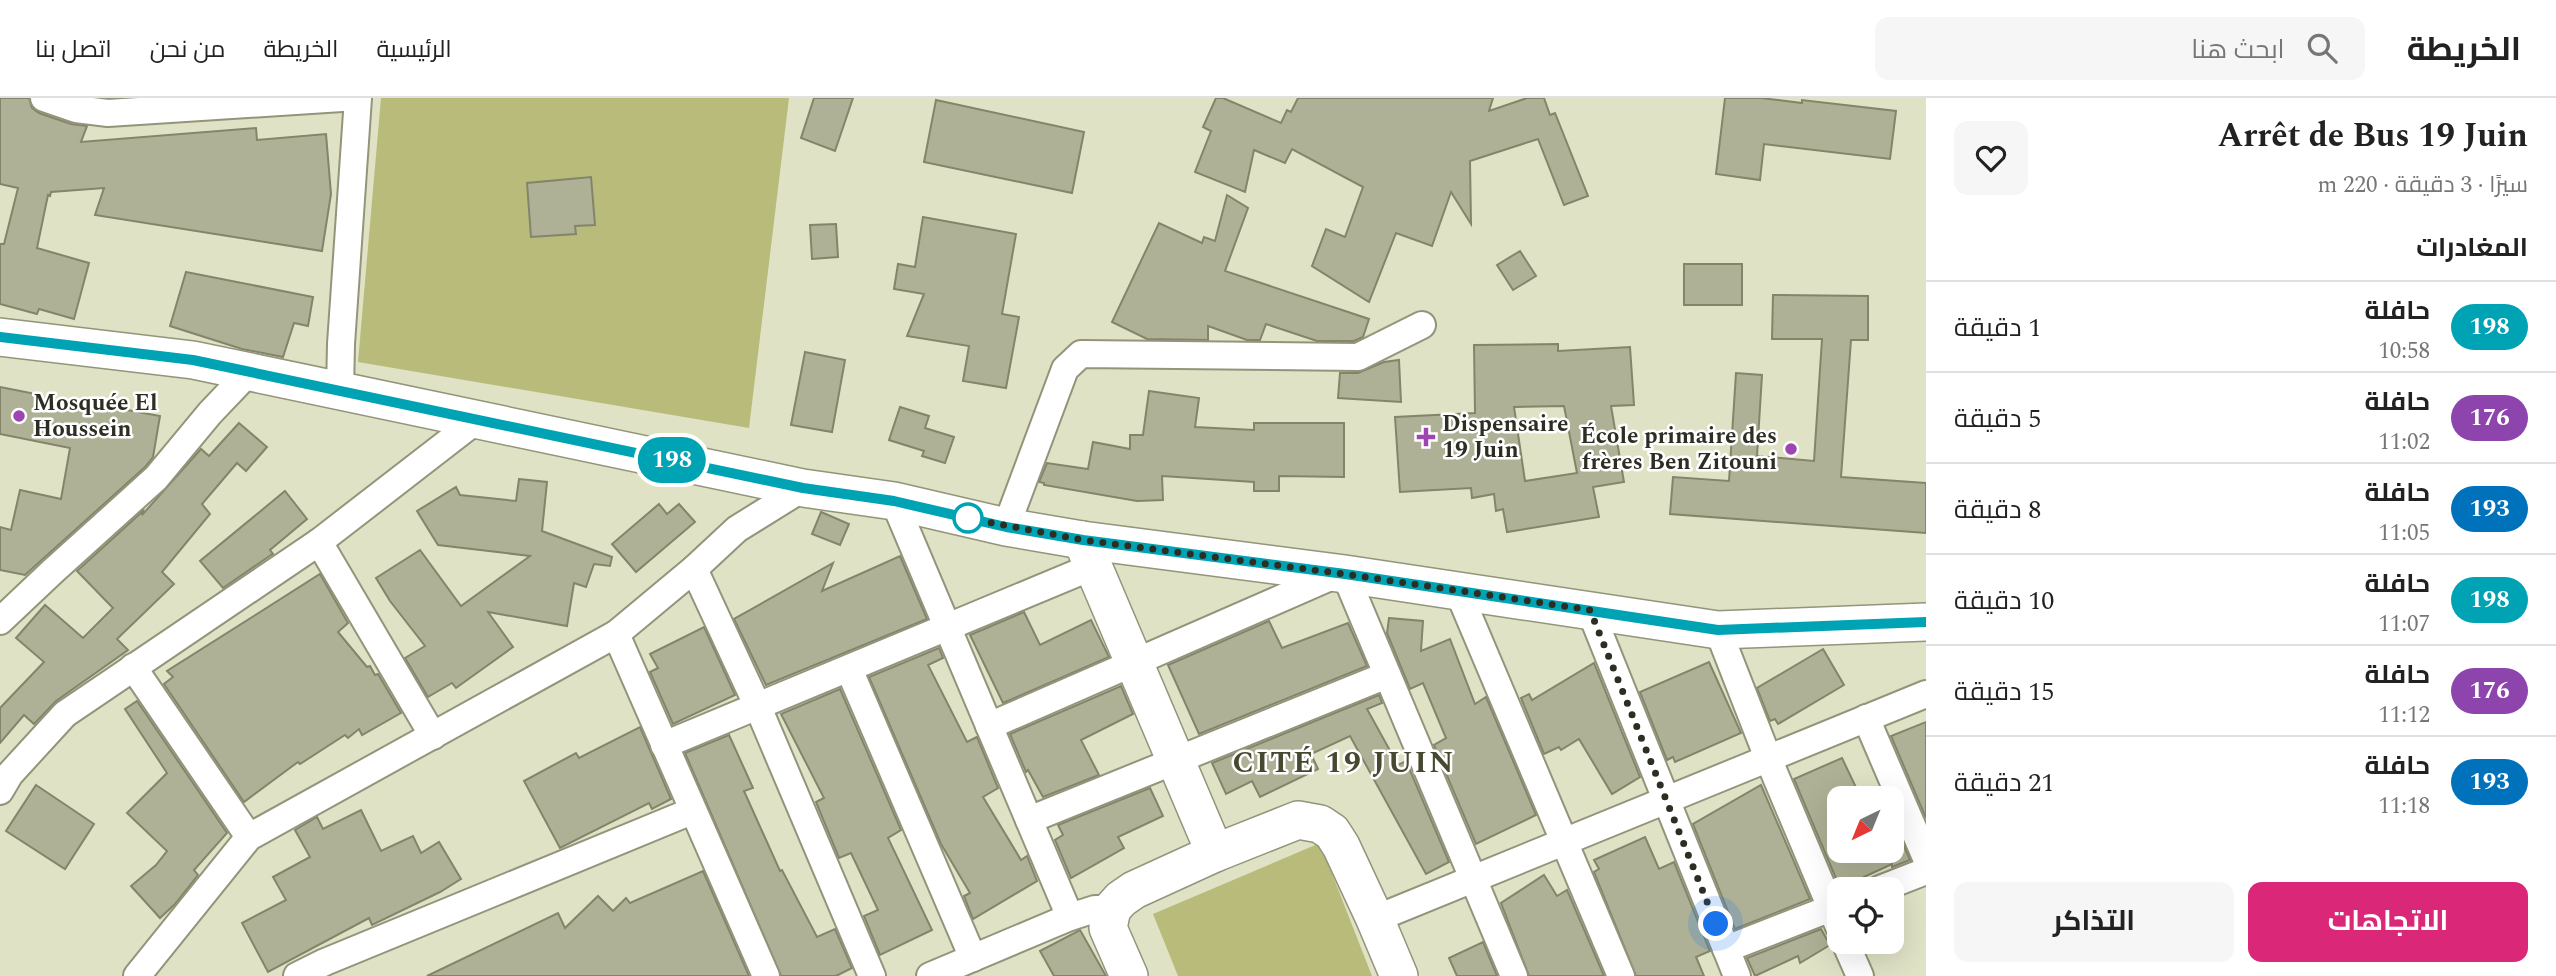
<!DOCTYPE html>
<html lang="ar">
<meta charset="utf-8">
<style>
:root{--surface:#fff;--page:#f6f6f6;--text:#222;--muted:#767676;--line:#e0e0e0;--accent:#db2777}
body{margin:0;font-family:Spectral,Cairo,serif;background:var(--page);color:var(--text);direction:rtl;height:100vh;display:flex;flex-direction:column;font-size:26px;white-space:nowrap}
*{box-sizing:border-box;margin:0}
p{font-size:23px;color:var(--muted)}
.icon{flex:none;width:38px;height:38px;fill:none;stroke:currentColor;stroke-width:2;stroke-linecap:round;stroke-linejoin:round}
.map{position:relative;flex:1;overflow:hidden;direction:ltr}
.side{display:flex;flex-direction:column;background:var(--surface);width:630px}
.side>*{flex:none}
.badge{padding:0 14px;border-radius:23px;font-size:24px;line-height:46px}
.needle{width:46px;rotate:223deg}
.fabs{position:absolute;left:1827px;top:688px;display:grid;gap:14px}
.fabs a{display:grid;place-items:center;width:77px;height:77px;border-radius:14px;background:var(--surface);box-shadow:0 7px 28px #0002;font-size:35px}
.you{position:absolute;width:35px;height:35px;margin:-18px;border:5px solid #fff;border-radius:50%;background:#1a73e8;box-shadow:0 0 0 10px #1a73e833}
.map>.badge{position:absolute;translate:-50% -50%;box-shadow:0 0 0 4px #fff}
h2{padding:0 28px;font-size:26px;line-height:63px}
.round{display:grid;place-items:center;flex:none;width:74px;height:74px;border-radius:14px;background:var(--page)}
.overview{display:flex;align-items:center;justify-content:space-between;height:119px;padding:0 28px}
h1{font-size:33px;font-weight:700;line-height:52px}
.cta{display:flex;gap:14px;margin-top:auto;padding:14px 28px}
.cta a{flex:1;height:80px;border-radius:14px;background:var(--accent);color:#fff;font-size:28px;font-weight:700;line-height:80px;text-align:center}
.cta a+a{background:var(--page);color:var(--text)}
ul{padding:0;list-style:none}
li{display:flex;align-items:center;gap:21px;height:91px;padding:0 28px;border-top:2px solid var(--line)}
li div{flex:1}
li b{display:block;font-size:26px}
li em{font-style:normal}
li .badge{min-width:77px;font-weight:700;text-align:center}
header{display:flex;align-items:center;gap:42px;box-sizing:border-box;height:98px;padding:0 35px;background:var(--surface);border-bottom:2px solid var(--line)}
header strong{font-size:33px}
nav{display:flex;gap:38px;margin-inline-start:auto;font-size:24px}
.search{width:490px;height:63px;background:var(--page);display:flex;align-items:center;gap:18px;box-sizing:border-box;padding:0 24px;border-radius:14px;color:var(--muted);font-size:26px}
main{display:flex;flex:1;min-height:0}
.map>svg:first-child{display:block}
</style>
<header>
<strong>الخريطة</strong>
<div class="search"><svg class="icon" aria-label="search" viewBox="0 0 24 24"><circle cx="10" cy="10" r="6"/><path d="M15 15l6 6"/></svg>ابحث هنا</div>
<nav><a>الرئيسية</a><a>الخريطة</a><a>من نحن</a><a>اتصل بنا</a></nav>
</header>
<main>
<section class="side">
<div class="overview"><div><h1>Arrêt de Bus 19 Juin</h1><p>سيرًا · 3 دقيقة · 220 m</p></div><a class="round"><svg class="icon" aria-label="heart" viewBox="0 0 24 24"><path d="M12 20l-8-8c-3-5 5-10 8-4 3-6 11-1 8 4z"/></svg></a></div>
<h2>المغادرات</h2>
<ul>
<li><span class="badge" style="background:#00a3b4;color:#fff">198</span><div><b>حافلة</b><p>10:58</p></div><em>1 دقيقة</em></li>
<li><span class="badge" style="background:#8e44ad;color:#fff">176</span><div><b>حافلة</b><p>11:02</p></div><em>5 دقيقة</em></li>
<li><span class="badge" style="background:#0072bc;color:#fff">193</span><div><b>حافلة</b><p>11:05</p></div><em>8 دقيقة</em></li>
<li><span class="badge" style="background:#00a3b4;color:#fff">198</span><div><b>حافلة</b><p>11:07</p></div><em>10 دقيقة</em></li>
<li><span class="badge" style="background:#8e44ad;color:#fff">176</span><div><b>حافلة</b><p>11:12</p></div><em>15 دقيقة</em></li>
<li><span class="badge" style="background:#0072bc;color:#fff">193</span><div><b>حافلة</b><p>11:18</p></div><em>21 دقيقة</em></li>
</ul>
<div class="cta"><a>الاتجاهات</a><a>التذاكر</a></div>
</section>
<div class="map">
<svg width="1926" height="878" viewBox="0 0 1926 878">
<rect width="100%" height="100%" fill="#e0e2c6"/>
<g fill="#b9bb7a">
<path d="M 381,0 L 789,0 L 749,330 L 358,264 Z"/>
<path d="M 1320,745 L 1372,878 L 1178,878 L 1153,816 Z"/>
</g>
<g fill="#afb196" stroke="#83856b" stroke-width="2" fill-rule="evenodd">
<path d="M 0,0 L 29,0 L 32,10 L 39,15 L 71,26 L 87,28 L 81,44 L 256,30 L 257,42 L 326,36 L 331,96 L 322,153 L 95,117 L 104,90 L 51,94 L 50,98 L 48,97 L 37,150 L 89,165 L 74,221 L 39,211 L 37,216 L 0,206 L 0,146 L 4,146 L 18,90 L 0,86 Z"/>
<path d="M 814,0 L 853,0 L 835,53 L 801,40 Z"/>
<path d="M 1216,0 L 1223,0 L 1281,25 L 1287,12 L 1291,14 L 1298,0 L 1493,0 L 1489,13 L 1527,0 L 1544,0 L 1550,17 L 1555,15 L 1588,98 L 1564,107 L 1538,41 L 1470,63 L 1471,126 L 1451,94 L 1432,148 L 1396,135 L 1369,204 L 1312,168 L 1326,131 L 1345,139 L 1363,89 L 1292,51 L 1285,65 L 1254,52 L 1245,94 L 1195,74 L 1211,33 L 1203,29 Z"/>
<path d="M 1725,0 L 1761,0 L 1802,5 L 1802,2 L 1896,13 L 1890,61 L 1764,46 L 1760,82 L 1716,76 Z"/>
<path d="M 936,2 L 1084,34 L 1072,95 L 924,64 Z"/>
<path d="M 591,79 L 595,127 L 575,128 L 576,136 L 531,139 L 527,85 Z"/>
<path d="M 1227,97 L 1248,110 L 1225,173 L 1369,221 L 1363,239 L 1354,243 L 1317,243 L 1266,226 L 1260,242 L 1247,242 L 1208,228 L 1208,242 L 1147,241 L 1112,224 L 1159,125 L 1202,145 L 1204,139 L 1215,143 Z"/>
<path d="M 923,119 L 1016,136 L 1002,216 L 1019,219 L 1006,290 L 963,283 L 969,248 L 907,238 L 924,196 L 894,191 L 898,166 L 915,169 Z"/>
<path d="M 836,126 L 838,159 L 812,161 L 810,127 Z"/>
<path d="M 1520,153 L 1536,178 L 1513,192 L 1497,167 Z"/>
<rect x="1684" y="166" width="58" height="41"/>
<path d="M 186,174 L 313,199 L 308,228 L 294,225 L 283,259 L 242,251 L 170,228 Z"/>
<path d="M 1773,197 L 1868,198 L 1868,242 L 1851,242 L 1841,379 L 1926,385 L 1926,435 L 1670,416 L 1673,379 L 1729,383 L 1736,275 L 1762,277 L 1757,358 L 1814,363 L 1822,241 L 1772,241 Z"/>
<path d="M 1558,246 L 1558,253 L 1630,249 L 1634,307 L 1611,308 L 1624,384 L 1593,389 L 1599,419 L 1507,434 L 1503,411 L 1496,413 L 1494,396 L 1472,400 L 1471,390 L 1400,394 L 1395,319 L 1475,315 L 1474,247 ZM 1564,308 L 1577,375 L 1525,383 L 1514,309 Z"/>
<path d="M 805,254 L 845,262 L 832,334 L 791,327 Z"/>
<path d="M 1399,262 L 1401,304 L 1338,300 L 1340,275 L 1358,275 L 1384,264 Z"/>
<path d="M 0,289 L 41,297 L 41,300 L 99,313 L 100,307 L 160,318 L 153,359 L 145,369 L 25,477 L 0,472 L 0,429 L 11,432 L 20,392 L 61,401 L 70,350 L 0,336 Z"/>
<path d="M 1149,293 L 1199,300 L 1195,329 L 1254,332 L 1254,325 L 1344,325 L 1344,379 L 1279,378 L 1279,393 L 1254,393 L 1254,384 L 1162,378 L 1163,402 L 1137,403 L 1044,387 L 1044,385 L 1039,384 L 1047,365 L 1088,371 L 1093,344 L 1130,351 L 1130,337 L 1143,337 Z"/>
<path d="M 900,309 L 929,318 L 925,330 L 954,339 L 945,365 L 922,358 L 924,353 L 889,342 Z"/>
<path d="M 239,325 L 267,349 L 246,373 L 237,365 L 202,406 L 210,416 L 162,474 L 174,486 L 117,541 L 128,552 L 56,603 L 34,626 L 24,617 L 0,645 L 0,610 L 44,564 L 16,540 L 45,507 L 83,540 L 113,510 L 77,473 L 143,413 L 142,417 L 201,351 L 209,358 Z"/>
<path d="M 519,381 L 547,384 L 542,433 L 612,459 L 610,468 L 594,466 L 586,489 L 574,485 L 567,528 L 488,514 L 513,549 L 456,590 L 452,585 L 428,599 L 405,560 L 425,548 L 390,503 L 376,480 L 420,452 L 461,508 L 530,458 L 438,447 L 417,413 L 456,389 L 460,397 L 516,403 Z"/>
<path d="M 285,393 L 307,421 L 270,452 L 273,456 L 271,457 L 223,490 L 200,463 Z"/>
<path d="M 659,406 L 667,416 L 679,406 L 695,424 L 636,474 L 612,446 Z"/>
<path d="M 821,414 L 849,426 L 840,447 L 812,436 Z"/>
<path d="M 900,458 L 927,521 L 766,587 L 734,521 L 833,465 L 822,493 Z"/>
<path d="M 320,476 L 348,525 L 338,534 L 367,569 L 370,568 L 375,577 L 378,576 L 401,615 L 362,637 L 359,631 L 348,640 L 345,637 L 300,666 L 298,664 L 244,704 L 164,586 L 173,579 L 167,573 Z"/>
<path d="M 1024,514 L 1040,547 L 1091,522 L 1109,559 L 1003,605 L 970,537 Z"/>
<path d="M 1389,520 L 1423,523 L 1421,553 L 1450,541 L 1475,606 L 1486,599 L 1536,717 L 1476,746 L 1434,647 L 1446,640 L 1423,585 L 1410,591 L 1387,535 Z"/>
<path d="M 1269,523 L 1282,550 L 1348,525 L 1367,568 L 1199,636 L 1168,567 Z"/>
<path d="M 704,529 L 735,597 L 673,626 L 650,574 L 658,570 L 650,556 Z"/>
<path d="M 939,550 L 943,560 L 928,567 L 967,644 L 977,639 L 998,690 L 983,699 L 1021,762 L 1027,758 L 1037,783 L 973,821 L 964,798 L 970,795 L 941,746 L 869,579 Z"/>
<path d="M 1823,551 L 1844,587 L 1778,626 L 1775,621 L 1770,623 L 1757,590 Z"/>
<path d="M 1709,564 L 1741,635 L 1675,664 L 1673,659 L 1667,662 L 1640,594 Z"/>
<path d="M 1594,565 L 1640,679 L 1612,696 L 1579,641 L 1561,652 L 1559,649 L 1544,656 L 1521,600 L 1529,596 L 1532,602 Z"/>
<path d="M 1121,588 L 1133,616 L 1081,642 L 1099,677 L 1043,699 L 1028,672 L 1026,674 L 1010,636 Z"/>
<path d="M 840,591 L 901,732 L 888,740 L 932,832 L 880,857 L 864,818 L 878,812 L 851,755 L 839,760 L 816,704 L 824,700 L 781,616 Z"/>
<path d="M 1379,597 L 1382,605 L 1367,611 L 1398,667 L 1406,663 L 1449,764 L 1426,776 L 1350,638 L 1311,656 L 1318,671 L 1260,699 L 1252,683 L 1226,696 L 1212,665 Z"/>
<path d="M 137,603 L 227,735 L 194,772 L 198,777 L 175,806 L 160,820 L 131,788 L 156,767 L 167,753 L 127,715 L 167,675 L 125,611 Z"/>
<path d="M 1926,624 L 1926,720 L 1891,638 Z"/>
<path d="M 640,629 L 671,701 L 652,711 L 649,705 L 560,750 L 524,683 L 576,655 L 579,660 Z"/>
<path d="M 729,637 L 753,690 L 744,693 L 780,773 L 782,772 L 817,839 L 835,831 L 852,870 L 836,878 L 781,878 L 685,655 Z"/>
<path d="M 1842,660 L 1861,700 L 1839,700 L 1839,752 L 1892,752 L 1892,720 L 1910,762 L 1892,769 L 1892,766 L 1840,790 L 1794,681 Z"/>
<path d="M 36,687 L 94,726 L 65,771 L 6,733 Z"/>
<path d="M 1761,687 L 1810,801 L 1735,831 L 1693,726 Z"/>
<path d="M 1150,690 L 1163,718 L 1118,739 L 1124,750 L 1071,780 L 1055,742 L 1063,737 L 1058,727 Z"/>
<path d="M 361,712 L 381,753 L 413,738 L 421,755 L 439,744 L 461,781 L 440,794 L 372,827 L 369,820 L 268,874 L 242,825 L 286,802 L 273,779 L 310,759 L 295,732 L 317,719 L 323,731 Z"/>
<path d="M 1645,739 L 1659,771 L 1674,764 L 1710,853 L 1696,859 L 1704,878 L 1636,878 L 1594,774 L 1599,771 L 1594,762 Z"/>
<path d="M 703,773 L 749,878 L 427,878 L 558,815 L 565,830 L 598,798 L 613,813 L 626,800 L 630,805 Z"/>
<path d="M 1544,777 L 1557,798 L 1567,792 L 1604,878 L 1529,878 L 1501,805 Z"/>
<path d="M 1821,831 L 1830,847 L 1800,865 L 1798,858 L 1755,878 L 1747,860 Z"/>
<path d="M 1080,832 L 1106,878 L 1054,878 L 1040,853 Z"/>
<path d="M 1483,844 L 1497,878 L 1457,878 L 1449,860 Z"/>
</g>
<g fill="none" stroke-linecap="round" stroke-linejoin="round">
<g stroke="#93947a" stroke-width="30">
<g id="street">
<path d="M 44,0 L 76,11 L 108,15 L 342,0"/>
<path d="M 340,293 L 341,246 L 358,0"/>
<path d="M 894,403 L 1070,819"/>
<path d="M 1006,429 L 1065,271 L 1081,256 L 1358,259 L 1422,227"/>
<path d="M 319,444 L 433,638"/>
<path d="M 694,471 L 758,609 L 872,878"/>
<path d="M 1345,476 L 1514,878"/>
<path d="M 1458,493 L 1621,878"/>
<path d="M 1590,512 L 1737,878"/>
<path d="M 0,523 L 53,473 L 156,380 L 210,315 L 249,274"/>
<path d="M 1718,532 L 1768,660 L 1839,829"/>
<path d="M 616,536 L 766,878"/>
<path d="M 133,569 L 249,739"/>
<path d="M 849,571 L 973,860"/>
<path d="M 1866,620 L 1926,760"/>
<path d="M 989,628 L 1337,476"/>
<path d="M 664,647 L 1094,468"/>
<path d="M 0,693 L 10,676 L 65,616 L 319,444 L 478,321"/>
<path d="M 1029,722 L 1387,577"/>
<path d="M 1880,791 L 1926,773"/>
<path d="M 1375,821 L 1926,596"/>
<path d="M 1845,844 L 1860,878"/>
<path d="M 1726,851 L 1839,807"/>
<path d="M 137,878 L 249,739 L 616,536 L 694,471 L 737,431 L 803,390"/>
<path d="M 297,878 L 325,864 L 692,713"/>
<path d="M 930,878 L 1070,819 L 1095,811 L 1112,811"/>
</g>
</g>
<g stroke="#93947a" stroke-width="40">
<g id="secondary">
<path d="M 0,239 L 193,262 L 803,390 L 894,403 L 1006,429 L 1082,442 L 1345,476 L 1718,532 L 1926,524"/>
<path d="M 1082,442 L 1215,755"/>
<path d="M 1129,878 L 1108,830 L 1112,811 L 1121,801 L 1134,792 L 1215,755 L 1298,722 L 1320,726 L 1332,734 L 1341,748 L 1375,821 L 1399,878"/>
</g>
</g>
<use href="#street" stroke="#fff" stroke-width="26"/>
<use href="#secondary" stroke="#fff" stroke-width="37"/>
</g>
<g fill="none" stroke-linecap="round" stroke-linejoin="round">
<g stroke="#fff" stroke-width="16">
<path id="line" d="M 0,239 L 193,262 L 803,390 L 894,403 L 1006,429 L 1083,442 L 1345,476 L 1718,532 L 1926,524"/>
</g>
<use href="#line" stroke="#00a3b4" stroke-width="10"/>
<path stroke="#2d2e23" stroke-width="7" stroke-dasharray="0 12.6" d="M 968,420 L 961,419 L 1083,442 L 1345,476 L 1590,512 L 1716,826"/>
</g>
<g fill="#9e45b1" stroke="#fff" stroke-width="2.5">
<circle cx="19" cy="318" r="7"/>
<path d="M1422.5 328.5h7v7h7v7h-7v7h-7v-7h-7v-7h7z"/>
<circle cx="1791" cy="351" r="7"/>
</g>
<circle fill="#fff" stroke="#00a3b4" stroke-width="3.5" cx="968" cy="420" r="14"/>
<g text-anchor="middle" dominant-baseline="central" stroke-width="5" stroke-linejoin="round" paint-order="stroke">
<g font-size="23" font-weight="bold" fill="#2d2e23" stroke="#fff" text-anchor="start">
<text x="33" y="305">Mosquée El<tspan x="33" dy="26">Houssein</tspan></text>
<text x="1442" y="326">Dispensaire<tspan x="1442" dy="26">19 Juin</tspan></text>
<text x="1777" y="338" text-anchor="end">École primaire des<tspan x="1777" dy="26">frères Ben Zitouni</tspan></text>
</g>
<g font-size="30" font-weight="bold" letter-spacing="2" fill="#464830" stroke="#fff">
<text x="1344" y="665">CITÉ 19 JUIN</text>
</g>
</g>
</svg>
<div class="fabs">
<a><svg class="needle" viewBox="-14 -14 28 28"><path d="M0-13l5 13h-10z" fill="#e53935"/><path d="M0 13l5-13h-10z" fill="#767676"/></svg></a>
<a><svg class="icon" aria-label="locate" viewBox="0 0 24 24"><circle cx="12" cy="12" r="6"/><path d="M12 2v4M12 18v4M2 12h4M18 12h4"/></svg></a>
</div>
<div class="you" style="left:1716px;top:826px"></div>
<b class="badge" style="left:672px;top:362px;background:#00a3b4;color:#fff">198</b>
</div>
</main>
